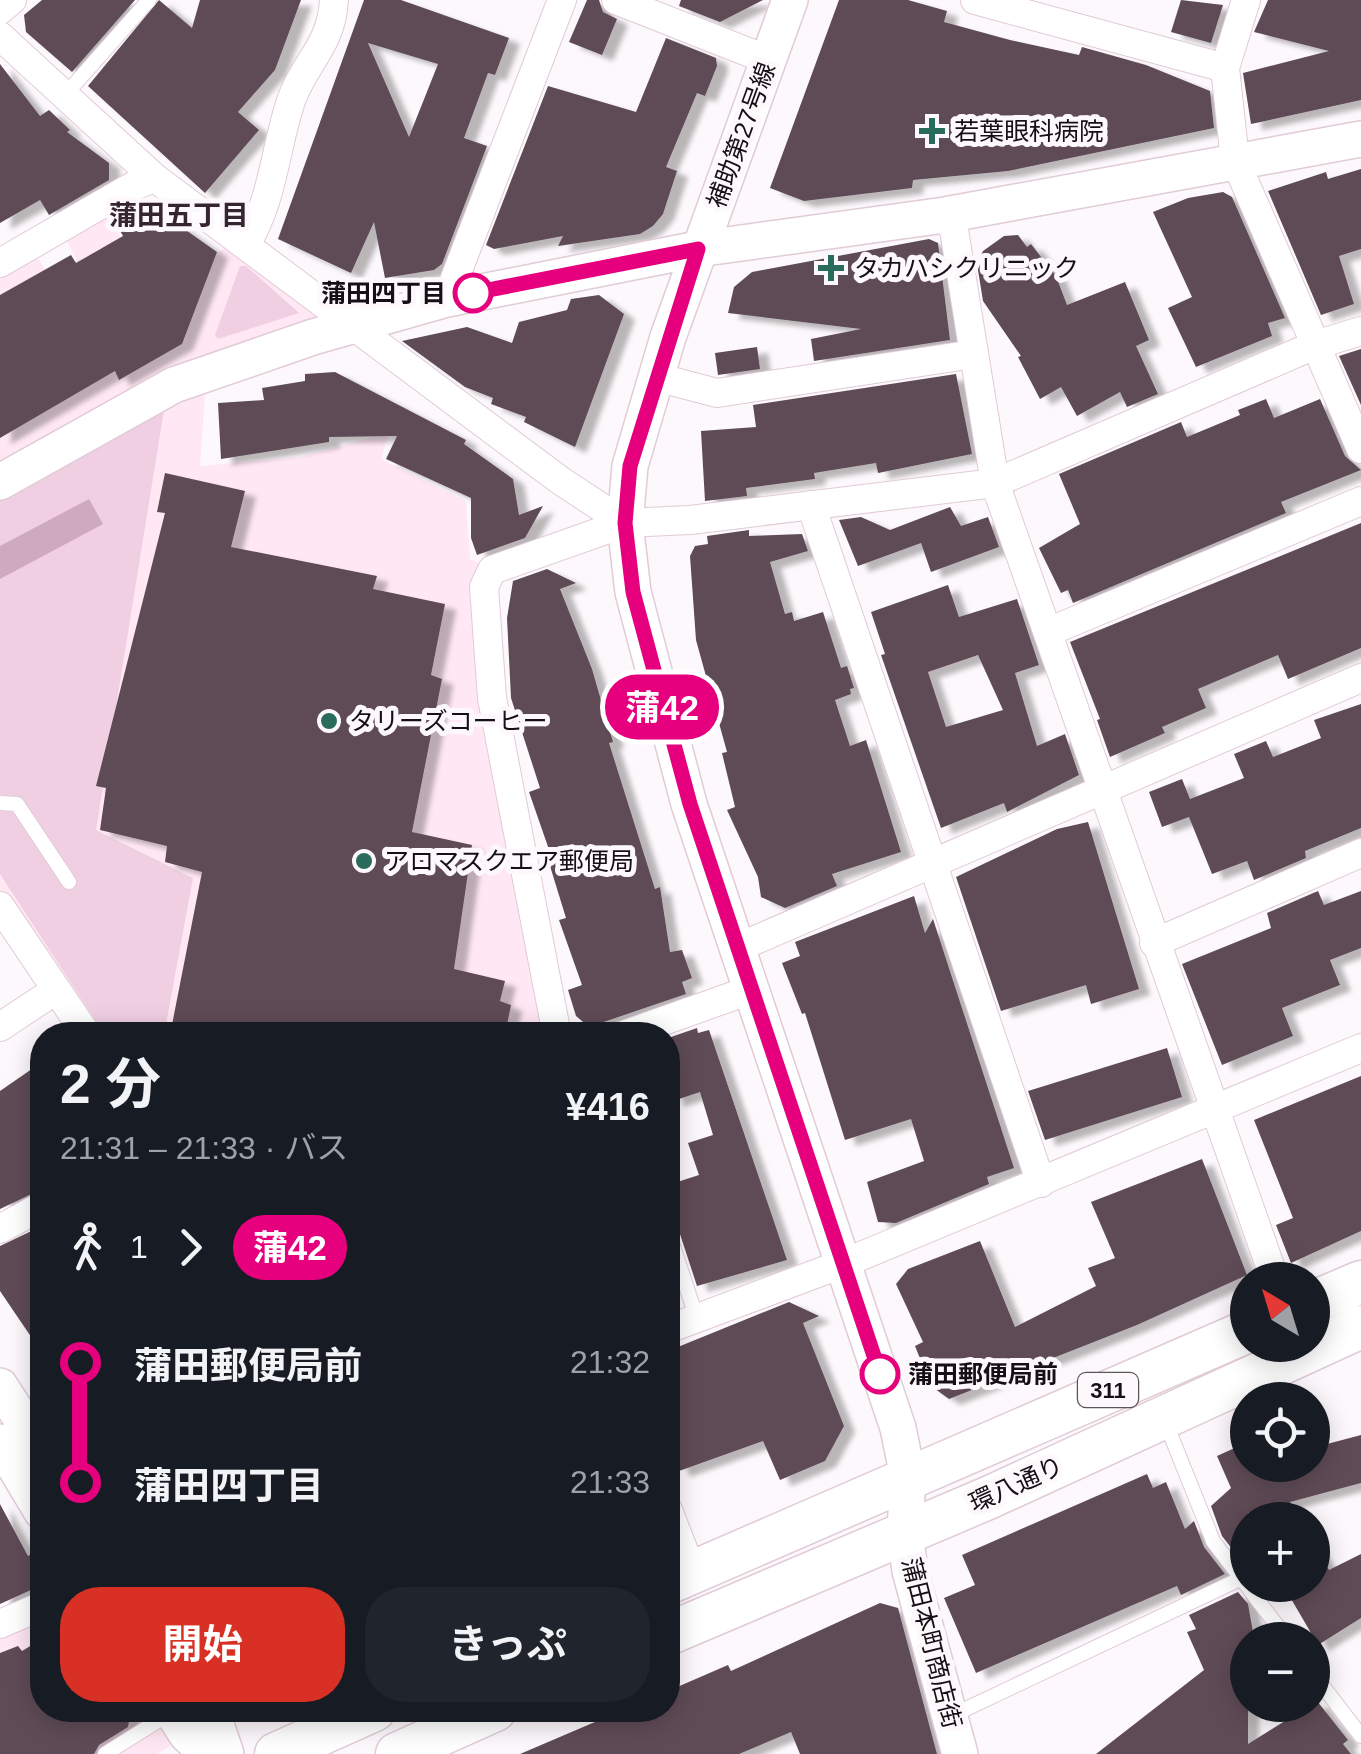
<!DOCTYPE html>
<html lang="ja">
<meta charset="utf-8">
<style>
:root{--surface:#171b24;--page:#20242c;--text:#f1f3f6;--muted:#9ea1a6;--accent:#d93025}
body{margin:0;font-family:Arial,"Noto Sans JP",sans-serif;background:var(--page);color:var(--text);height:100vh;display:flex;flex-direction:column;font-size:38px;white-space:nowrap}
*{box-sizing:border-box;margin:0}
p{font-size:32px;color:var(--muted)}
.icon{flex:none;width:55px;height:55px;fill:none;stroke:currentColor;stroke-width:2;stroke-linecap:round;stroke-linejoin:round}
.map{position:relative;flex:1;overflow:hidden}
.details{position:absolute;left:30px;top:1022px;width:650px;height:700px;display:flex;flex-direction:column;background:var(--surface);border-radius:40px;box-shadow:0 5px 25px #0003}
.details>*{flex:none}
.badge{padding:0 20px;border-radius:32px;font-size:35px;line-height:65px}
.needle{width:65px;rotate:322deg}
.buttons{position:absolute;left:1230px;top:1262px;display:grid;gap:20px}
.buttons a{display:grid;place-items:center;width:100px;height:100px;border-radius:50%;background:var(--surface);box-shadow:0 5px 25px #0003;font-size:50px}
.map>.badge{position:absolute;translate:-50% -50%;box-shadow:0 0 0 5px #fff}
.legs{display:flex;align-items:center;gap:15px;height:110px;padding:0 30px;font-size:32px}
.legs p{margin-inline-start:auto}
.headline{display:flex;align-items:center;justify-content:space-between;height:170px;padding:0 30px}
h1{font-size:55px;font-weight:700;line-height:75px}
.cta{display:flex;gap:20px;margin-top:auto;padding:20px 30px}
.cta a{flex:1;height:115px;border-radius:40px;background:var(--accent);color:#fff;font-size:40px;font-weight:700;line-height:115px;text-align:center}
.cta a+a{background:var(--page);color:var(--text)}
ul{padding:0 30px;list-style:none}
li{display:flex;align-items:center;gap:35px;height:120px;font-size:38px}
li i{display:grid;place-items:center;width:15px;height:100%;margin:0 12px;background:currentColor}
li i::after{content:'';width:25px;height:25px;margin:-12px;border:8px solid;border-radius:50%;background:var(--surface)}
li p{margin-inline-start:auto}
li:first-child i{background:linear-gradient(#0000 50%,currentColor 0)}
li:last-child i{background:linear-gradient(currentColor 50%,#0000 0)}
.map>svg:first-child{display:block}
</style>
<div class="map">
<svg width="1361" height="1754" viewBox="0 0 1361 1754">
<defs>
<filter id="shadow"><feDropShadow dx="11" dy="6" stdDeviation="2.5" flood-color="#0004"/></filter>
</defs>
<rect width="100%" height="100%" fill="#fdf8fb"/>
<g fill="#ffe7f4">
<path d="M 107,214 L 153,291 L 233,243 L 335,321 L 207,365 L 200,466 L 300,457 L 389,433 L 381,459 L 466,501 L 470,559 L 486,566 L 557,1035 L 79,1035 L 0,914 L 0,269 L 34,250 L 79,332 L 107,315 L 65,238 Z"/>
<path d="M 42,1605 L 42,1710 L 191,1710 L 202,1726 L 157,1754 L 0,1754 L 0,1624 Z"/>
</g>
<g fill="#f0cfe2">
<path d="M 240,266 L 246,266 L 299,313 L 218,339 L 215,335 Z"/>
<path d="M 164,410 L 96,830 L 193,878 L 164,1035 L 105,1035 L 0,874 L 0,501 Z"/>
</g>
<path fill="#cfaabf" d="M 89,499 L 103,524 L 0,579 L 0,546 Z"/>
<g fill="#5e4c56" fill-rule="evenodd" filter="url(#shadow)">
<path d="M 42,0 L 135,0 L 72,72 L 26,32 L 24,15 Z"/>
<path d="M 159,0 L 192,28 L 200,0 L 301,0 L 275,70 L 238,112 L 259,130 L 205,193 L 88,86 Z"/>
<path d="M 364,0 L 401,0 L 509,38 L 495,75 L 488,73 L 464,138 L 487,146 L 442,264 L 434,270 L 385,278 L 374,222 L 351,273 L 278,239 ZM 368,43 L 438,64 L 409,137 Z"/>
<path d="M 587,0 L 599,0 L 603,12 L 617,19 L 602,55 L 569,42 Z"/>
<path d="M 681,0 L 763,0 L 720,22 L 679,6 Z"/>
<path d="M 839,0 L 908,0 L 947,11 L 944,22 L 1010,40 L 1079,55 L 1082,47 L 1146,65 L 1210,91 L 1214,128 L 1008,171 L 913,180 L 912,188 L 804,201 L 770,188 Z"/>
<path d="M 1181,0 L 1223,5 L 1211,43 L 1171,32 Z"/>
<path d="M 1268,0 L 1361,0 L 1361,100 L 1251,124 L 1243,73 L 1329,51 L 1254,32 Z"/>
<path d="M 666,38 L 716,58 L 717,66 L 705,96 L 697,93 L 666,167 L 677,171 L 663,214 L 653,226 L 640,234 L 558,246 L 563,236 L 494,249 L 486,245 L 548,86 L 636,112 Z"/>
<path d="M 0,64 L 40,116 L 49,110 L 70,130 L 67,132 L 109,163 L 109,180 L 49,215 L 40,200 L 0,223 Z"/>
<path d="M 1361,169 L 1361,249 L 1339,256 L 1354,304 L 1321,315 L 1268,191 L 1326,172 L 1328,179 Z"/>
<path d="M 1223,192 L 1232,197 L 1285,318 L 1268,323 L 1272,336 L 1196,367 L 1168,308 L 1192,297 L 1153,212 L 1188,198 Z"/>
<path d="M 128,209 L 163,214 L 217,252 L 182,344 L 119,380 L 115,371 L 0,438 L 0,295 L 71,255 L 76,263 L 123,236 L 113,218 Z"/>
<path d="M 1018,235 L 1027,247 L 1031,244 L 1056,276 L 1067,305 L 1125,282 L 1149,340 L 1136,346 L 1158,394 L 1127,407 L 1120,392 L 1077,416 L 1061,387 L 1040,399 L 1018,357 L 1021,356 L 983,301 L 977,264 L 983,251 L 1004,236 Z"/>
<path d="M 929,239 L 938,243 L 950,340 L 814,361 L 811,339 L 861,329 L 728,313 L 734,287 L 752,272 Z"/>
<path d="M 599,295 L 624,314 L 575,447 L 524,422 L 526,417 L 491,404 L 493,398 L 465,387 L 402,341 L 467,327 L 512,343 L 519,322 L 567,310 L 571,299 Z"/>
<path d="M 757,347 L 760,369 L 718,375 L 715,353 Z"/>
<path d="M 1361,349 L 1361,405 L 1339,356 Z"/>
<path d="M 335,372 L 466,440 L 464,444 L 513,479 L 519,515 L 543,506 L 525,538 L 477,555 L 471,538 L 471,498 L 386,459 L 397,436 L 329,437 L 329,442 L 221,459 L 218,403 L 264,400 L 262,388 L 305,381 L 305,374 Z"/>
<path d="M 956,374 L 972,454 L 878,473 L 876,463 L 814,473 L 815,479 L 746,488 L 747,496 L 705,501 L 701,431 L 756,427 L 753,405 Z"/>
<path d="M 1266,399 L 1274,418 L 1320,399 L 1345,456 L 1361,470 L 1281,502 L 1286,513 L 1073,603 L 1068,590 L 1061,593 L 1039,548 L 1080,524 L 1059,474 L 1181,422 L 1187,437 L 1240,415 L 1238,410 Z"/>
<path d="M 165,473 L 245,491 L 231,547 L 377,576 L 373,589 L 445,604 L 431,675 L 442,679 L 412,832 L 472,845 L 454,969 L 505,981 L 500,1001 L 511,1005 L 505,1035 L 170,1035 L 202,872 L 165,862 L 167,846 L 100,830 L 106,788 L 96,786 L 165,513 L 157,512 Z"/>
<path d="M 950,507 L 961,526 L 988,517 L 999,547 L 931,572 L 921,543 L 858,566 L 839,520 L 861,517 L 890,530 Z"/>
<path d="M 1361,523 L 1361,648 L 1288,679 L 1278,655 L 1198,689 L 1206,708 L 1162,727 L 1165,733 L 1110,757 L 1097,720 L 1100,719 L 1070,642 Z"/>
<path d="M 749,530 L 749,536 L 802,534 L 808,551 L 770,562 L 785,614 L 792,612 L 794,621 L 823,612 L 841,668 L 847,666 L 854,688 L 850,689 L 851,694 L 835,700 L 850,746 L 866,740 L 901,852 L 832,874 L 837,886 L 785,908 L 761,897 L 758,877 L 727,810 L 735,807 L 722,753 L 727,752 L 696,640 L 690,556 L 695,546 L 708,544 L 707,536 Z"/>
<path d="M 547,569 L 576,583 L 560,589 L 592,669 L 613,742 L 609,743 L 655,889 L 660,887 L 670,952 L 682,950 L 692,978 L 682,982 L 686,994 L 589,1027 L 576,1016 L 568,990 L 582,985 L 559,920 L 566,918 L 550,866 L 554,864 L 529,792 L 540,788 L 511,698 L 507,618 L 513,581 Z"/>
<path d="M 948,585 L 959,617 L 1017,599 L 1039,665 L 1015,673 L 1037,746 L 1065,734 L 1079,775 L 1007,812 L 1004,803 L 941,828 L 881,655 L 885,654 L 871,612 ZM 978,655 L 1003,710 L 946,727 L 928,672 Z"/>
<path d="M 1361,704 L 1361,828 L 1305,851 L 1306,858 L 1254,880 L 1247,861 L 1212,874 L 1189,817 L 1162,827 L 1149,792 L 1182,779 L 1190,799 L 1244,778 L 1234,754 L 1266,741 L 1273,757 L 1321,738 L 1314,720 Z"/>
<path d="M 1088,822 L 1139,989 L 1091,1004 L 1086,985 L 1001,1011 L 956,877 L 1057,829 Z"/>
<path d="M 1318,891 L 1324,905 L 1361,891 L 1361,948 L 1330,960 L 1340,985 L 1282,1008 L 1293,1036 L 1222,1065 L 1182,964 L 1271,928 L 1267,913 Z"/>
<path d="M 914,896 L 925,933 L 933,919 L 1014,1168 L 987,1177 L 989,1184 L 896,1223 L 878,1222 L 867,1182 L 924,1161 L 911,1119 L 845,1140 L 805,1013 L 802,1014 L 782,963 L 800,956 L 795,942 Z"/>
<path d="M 697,1028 L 698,1033 L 709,1030 L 787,1260 L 697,1286 L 678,1228 L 668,1221 L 668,1185 L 699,1175 L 688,1143 L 713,1135 L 700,1092 L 673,1101 L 668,1082 L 668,1038 Z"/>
<path d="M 1167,1048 L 1182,1097 L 1045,1140 L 1028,1091 Z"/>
<path d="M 42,1062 L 42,1189 L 0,1209 L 0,1091 Z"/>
<path d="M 1361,1076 L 1361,1231 L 1291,1263 L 1276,1225 L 1293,1218 L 1254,1120 Z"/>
<path d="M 1202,1159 L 1247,1275 L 1137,1325 L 949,1399 L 931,1386 L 915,1346 L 923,1342 L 896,1284 L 908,1269 L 980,1241 L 1015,1327 L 1096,1286 L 1088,1268 L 1115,1258 L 1091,1202 Z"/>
<path d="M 42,1226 L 42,1353 L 0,1291 L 0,1246 Z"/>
<path d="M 789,1302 L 819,1316 L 803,1323 L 844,1426 L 825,1461 L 780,1480 L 763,1441 L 679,1471 L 668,1442 L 668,1351 Z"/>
<path d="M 1361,1435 L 1361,1483 L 1290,1502 L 1300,1520 L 1252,1520 L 1248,1512 L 1248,1569 L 1222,1536 L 1211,1506 L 1231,1488 L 1217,1456 L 1248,1442 L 1248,1465 L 1312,1465 L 1312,1448 Z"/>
<path d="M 1147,1474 L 1153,1488 L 1166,1482 L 1185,1529 L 1194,1521 L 1204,1547 L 1225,1574 L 1181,1595 L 1177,1586 L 976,1673 L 944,1598 L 975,1585 L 962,1555 Z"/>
<path d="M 0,1504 L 28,1556 L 42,1548 L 42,1585 L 0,1604 Z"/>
<path d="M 1312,1541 L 1329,1570 L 1361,1554 L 1361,1618 L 1318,1645 L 1283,1585 L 1312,1585 Z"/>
<path d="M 1238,1592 L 1248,1604 L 1253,1632 L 1248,1635 L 1248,1744 L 1317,1701 L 1348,1740 L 1343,1744 L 1351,1754 L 1096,1754 L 1204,1670 L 1187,1632 L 1196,1629 L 1189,1615 Z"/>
<path d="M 880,1603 L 898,1608 L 937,1754 L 800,1754 L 791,1732 L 739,1754 L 520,1754 L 623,1710 L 668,1710 L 668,1691 L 728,1665 L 731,1671 Z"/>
<path d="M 42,1639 L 42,1710 L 131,1710 L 128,1727 L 99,1745 L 94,1754 L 0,1754 L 0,1653 L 18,1646 L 22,1651 Z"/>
</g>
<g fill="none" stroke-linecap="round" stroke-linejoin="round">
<g stroke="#e0cbd6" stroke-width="16">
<g id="service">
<path d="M 65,95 L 149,0"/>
<path d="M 0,803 L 17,804 L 69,882"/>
<path d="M 668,1231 L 696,1316"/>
<path d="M 1165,1421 L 1213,1541 L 1288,1640"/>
<path d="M 1312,1672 L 1361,1736"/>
<path d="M 951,1716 L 1240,1579"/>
<path d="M 105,1754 L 172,1712"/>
</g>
</g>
<g stroke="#e0cbd6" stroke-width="30">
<g id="minor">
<path d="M 616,0 L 768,60"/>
<path d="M 975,0 L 1225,68"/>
<path d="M 1246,0 L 1225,68 L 1235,160 L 1361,449"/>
<path d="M 0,10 L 12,0"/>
<path d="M 0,36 L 155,178 L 561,481 L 625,523"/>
<path d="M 945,215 L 954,230 L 995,483 L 1275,1280"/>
<path d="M 246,244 C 274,199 275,146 292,98 C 307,59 331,46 334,0"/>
<path d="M 0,263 L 133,186 L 155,178"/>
<path d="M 447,299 L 562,0"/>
<path d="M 656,377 L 717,393 L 974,354"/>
<path d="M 811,505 L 1041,1183"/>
<path d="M 1048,632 L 1361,501"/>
<path d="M 0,906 L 87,1035"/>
<path d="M 1154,943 L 1361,853"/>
<path d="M 737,948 L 1361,678"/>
<path d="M 0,1027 L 56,990"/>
<path d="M 557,1035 L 492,698 L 484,587 L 492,570 L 625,523 L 690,520 L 995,483 L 1315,345 L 1361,331"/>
<path d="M 624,1035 L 750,990"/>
<path d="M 0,1229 L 42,1206"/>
<path d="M 668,1329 L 842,1264 L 1361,1048"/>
<path d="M 668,1510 L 692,1572"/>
<path d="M 0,1624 L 42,1606"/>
</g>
</g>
<g stroke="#e0cbd6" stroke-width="38">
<g id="tertiary">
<path d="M 790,0 L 668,337 L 630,466 L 625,523 L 633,592 L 689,804 L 898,1428 L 908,1477 L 905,1532 L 910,1571 L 960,1754"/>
<path d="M 0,482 L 174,385 L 313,337 L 447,299 L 698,249 L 945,215 L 1361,139"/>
<path d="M 0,1386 L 42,1451"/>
<path d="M 0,1442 L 42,1512"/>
<path d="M 171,1710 L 187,1735 L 208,1754"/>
<path d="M 211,1710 L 226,1754"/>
</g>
</g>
<g stroke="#e0cbd6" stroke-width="45">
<g id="primary">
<path d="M 1312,1303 L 1361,1282"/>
<path d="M 668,1583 L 1248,1331"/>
<path d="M 668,1634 L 988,1498 L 1361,1327"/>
<path d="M 276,1754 L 374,1710"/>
<path d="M 397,1754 L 495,1710"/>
</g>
</g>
<use href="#service" stroke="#fff" stroke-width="14"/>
<use href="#minor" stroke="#fff" stroke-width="28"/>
<use href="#tertiary" stroke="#fff" stroke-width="35"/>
<use href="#primary" stroke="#fff" stroke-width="42"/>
</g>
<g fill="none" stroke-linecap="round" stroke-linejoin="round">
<g stroke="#fff" stroke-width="22">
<path id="line-1" d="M 473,293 L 698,249 L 630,466 L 625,523 L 633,592 L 690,804 L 880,1374"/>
</g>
<use href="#line-1" stroke="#e6007e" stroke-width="15"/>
</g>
<g fill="#296c5e" stroke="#fdf8fb" stroke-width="4">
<path d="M927 116h10v10h10v10h-10v10h-10v-10h-10v-10h10z"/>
<path d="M826 253h10v10h10v10h-10v10h-10v-10h-10v-10h10z"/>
<circle cx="329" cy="721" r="10"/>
<circle cx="364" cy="861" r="10"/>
</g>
<g fill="#fff" stroke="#e6007e" stroke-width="5">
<circle cx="473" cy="293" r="18"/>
<circle cx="880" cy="1374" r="18"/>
</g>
<g text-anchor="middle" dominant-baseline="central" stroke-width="10" stroke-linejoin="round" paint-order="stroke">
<rect fill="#fdf8fb" stroke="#5b5559" stroke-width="2.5" x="1078" y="1373" width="60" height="34" rx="8"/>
<g font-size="22" font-weight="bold" fill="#160f13">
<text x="1108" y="1390">311</text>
</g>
<g font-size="25" fill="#160f13" stroke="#fdf8fb" text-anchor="start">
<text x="954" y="131">若葉眼科病院</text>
<text x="854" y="268">タカハシクリニック</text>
<text x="349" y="721">タリーズコーヒー</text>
<text x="384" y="861">アロマスクエア郵便局</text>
</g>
<g font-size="25" fill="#160f13" stroke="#fdf8fb">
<text transform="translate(741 135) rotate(-70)">補助第27号線</text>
<text transform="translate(1016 1484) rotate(-24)">環八通り</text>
<text transform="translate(932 1643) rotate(76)">蒲田本町商店街</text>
</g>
<g font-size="25" font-weight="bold" fill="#160f13" stroke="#fdf8fb" text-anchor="end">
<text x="446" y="293">蒲田四丁目</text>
<text x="908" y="1374" text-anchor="start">蒲田郵便局前</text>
</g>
<g font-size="28" font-weight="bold" fill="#35252e" stroke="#fdf8fb">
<text x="179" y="215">蒲田五丁目</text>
</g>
</g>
</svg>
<div class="buttons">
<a><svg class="needle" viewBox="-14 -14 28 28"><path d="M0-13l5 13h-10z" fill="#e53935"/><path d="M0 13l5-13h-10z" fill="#9ea1a6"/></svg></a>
<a><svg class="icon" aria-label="locate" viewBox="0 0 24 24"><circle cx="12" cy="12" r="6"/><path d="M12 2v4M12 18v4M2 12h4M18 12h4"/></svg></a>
<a>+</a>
<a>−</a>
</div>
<b class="badge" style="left:662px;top:707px;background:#e6007e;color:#fff">蒲42</b>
<section class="details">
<div class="headline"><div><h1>2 分</h1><p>21:31 – 21:33 · バス</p></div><b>¥416</b></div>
<div class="legs"><svg class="icon" aria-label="walk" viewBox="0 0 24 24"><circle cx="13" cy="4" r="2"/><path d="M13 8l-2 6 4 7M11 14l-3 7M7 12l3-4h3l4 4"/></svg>1<svg class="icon" aria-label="forward" viewBox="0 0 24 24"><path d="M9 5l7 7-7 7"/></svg><b class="badge" style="background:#e6007e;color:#fff">蒲42</b></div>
<ul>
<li><i style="color:#e6007e"></i><b>蒲田郵便局前</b><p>21:32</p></li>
<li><i style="color:#e6007e"></i><b>蒲田四丁目</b><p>21:33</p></li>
</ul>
<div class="cta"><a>開始</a><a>きっぷ</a></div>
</section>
</div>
